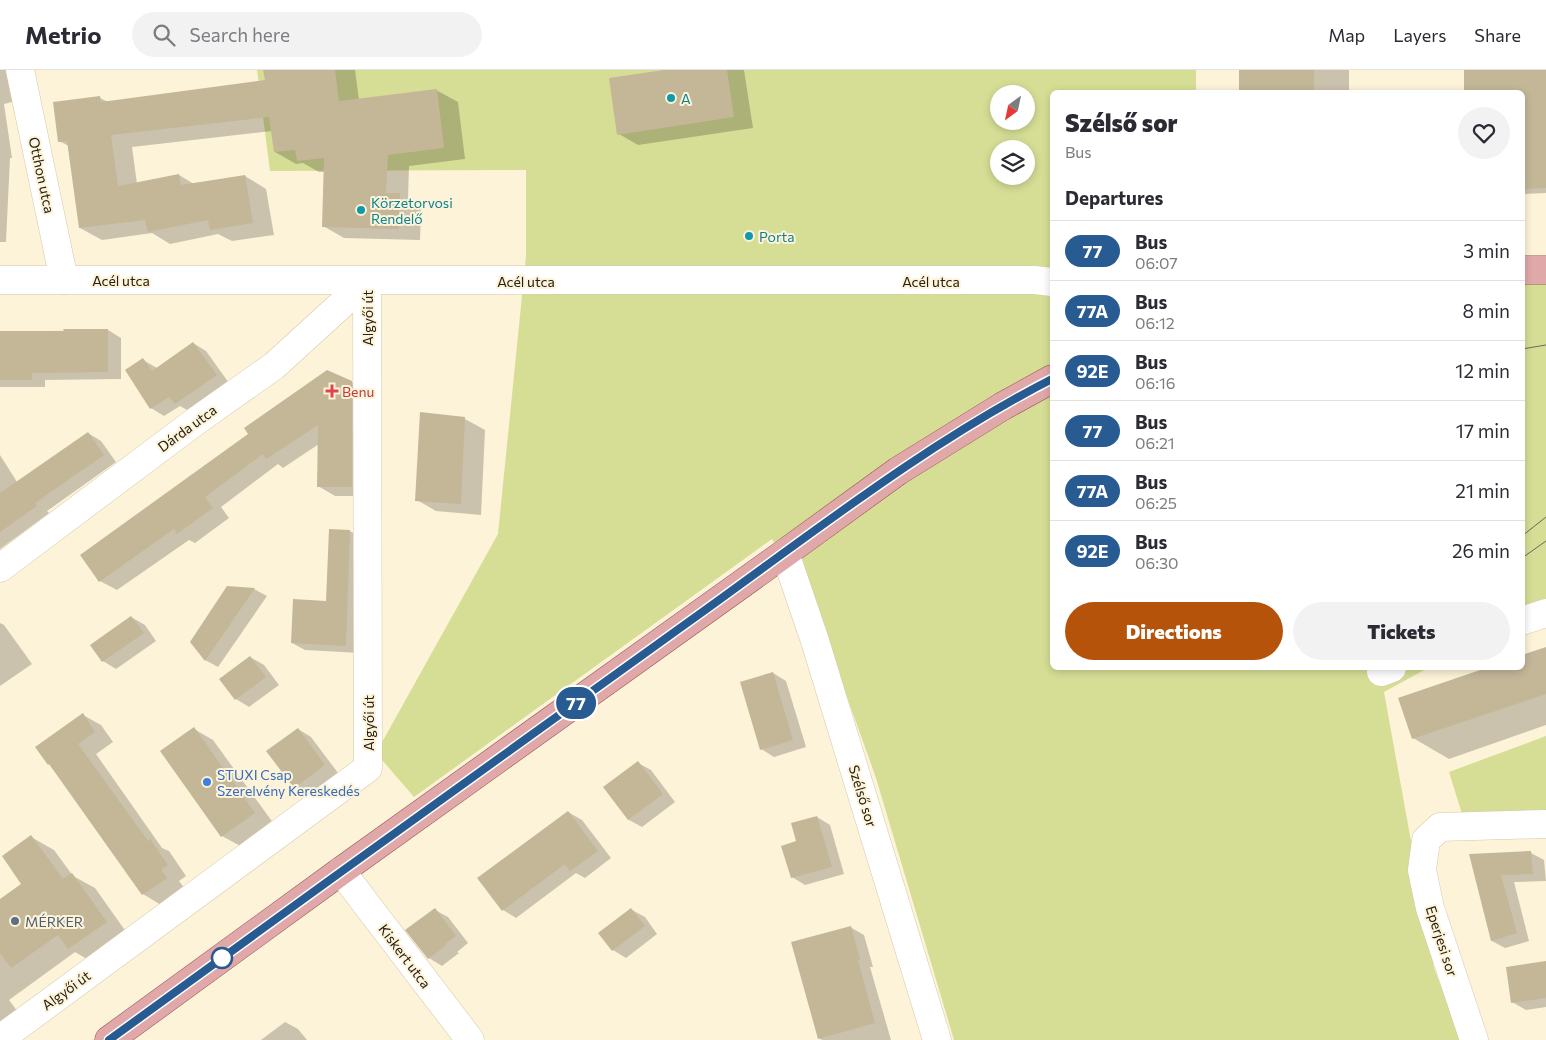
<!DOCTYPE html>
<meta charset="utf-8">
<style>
:root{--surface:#fff;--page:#f2f2f3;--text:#2b2b33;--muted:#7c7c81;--line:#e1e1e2;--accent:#b45309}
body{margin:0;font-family:Commissioner,sans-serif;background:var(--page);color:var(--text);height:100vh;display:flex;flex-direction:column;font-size:19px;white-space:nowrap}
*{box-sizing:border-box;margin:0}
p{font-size:16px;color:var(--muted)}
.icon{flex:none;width:28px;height:28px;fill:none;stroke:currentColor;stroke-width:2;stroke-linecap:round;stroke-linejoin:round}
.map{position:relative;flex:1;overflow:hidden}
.panel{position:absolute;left:1050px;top:20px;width:475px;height:580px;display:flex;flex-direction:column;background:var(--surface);border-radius:8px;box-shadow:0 2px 8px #0003}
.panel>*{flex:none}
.badge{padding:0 10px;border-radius:16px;font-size:18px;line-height:32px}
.needle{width:32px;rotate:213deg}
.buttons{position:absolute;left:990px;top:15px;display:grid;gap:10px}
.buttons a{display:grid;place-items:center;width:45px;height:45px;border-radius:50%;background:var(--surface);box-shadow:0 2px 8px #0003;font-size:25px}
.map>.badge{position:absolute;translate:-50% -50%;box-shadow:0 0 0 2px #fff}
h2{padding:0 15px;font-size:19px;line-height:45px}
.round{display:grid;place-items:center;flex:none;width:52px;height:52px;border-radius:26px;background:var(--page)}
.overview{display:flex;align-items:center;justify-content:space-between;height:85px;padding:0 15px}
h1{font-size:24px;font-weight:800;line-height:38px}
.button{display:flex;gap:10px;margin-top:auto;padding:10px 15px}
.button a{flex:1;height:58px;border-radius:30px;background:var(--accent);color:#fff;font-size:20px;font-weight:800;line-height:58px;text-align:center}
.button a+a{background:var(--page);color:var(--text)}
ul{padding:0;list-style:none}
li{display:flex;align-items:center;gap:15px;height:60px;padding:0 15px;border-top:1px solid var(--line)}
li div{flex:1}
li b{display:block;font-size:19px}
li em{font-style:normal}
li .badge{min-width:55px;font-weight:700;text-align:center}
header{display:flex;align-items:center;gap:30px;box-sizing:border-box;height:70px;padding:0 25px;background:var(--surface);border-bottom:1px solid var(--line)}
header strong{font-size:24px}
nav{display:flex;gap:28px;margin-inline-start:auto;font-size:18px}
.search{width:350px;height:45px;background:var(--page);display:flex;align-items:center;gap:12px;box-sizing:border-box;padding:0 18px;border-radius:28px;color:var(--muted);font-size:19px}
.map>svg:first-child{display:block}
</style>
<header>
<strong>Metrio</strong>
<div class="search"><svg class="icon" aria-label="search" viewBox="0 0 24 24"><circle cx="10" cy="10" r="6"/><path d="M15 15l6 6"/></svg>Search here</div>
<nav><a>Map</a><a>Layers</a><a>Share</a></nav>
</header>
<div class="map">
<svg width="1546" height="970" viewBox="0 0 1546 970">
<rect width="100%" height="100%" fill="#fdf3d9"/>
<g fill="#d6de95" fill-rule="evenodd">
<path d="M 257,0 L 1196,0 L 1196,22 L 1052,22 L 1052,598 L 1428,598 L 1384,622 L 1434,898 L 1461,970 L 954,970 L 876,708 L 826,568 L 772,469 L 414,727 L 376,683 L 498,464 L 526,186 L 526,100 L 270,101 ZM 999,24 L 1026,24 L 1026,51 L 999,51 ZM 999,79 L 1026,79 L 1026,106 L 999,106 Z"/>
<path d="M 1523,203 L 1546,205 L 1546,531 L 1523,544 Z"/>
<path d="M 1546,666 L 1546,745 L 1462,744 L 1449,702 Z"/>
</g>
<g fill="#0003">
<path d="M 0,0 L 18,0 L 20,30 L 4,34 L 12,88 L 10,88 L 6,172 L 0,172 Z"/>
<path d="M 265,0 L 355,0 L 359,30 L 436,20 L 458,32 L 465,89 L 409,96 L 408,129 L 421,137 L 420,170 L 344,168 L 323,156 L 325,102 L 319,102 L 303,93 L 296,94 L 275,82 L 272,61 L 132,77 L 137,114 L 179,105 L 194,114 L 245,106 L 266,119 L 274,165 L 232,171 L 218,164 L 170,174 L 152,163 L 102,170 L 80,158 L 69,76 L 59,71 L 100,28 L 108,32 L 266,11 Z"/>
<path d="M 672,0 L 744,0 L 753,58 L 638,75 L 619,64 Z"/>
<rect x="1240" y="0" width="109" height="22"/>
<path d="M 1465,0 L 1546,0 L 1546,123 L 1522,124 L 1522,22 L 1465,22 Z"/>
<path d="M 108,260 L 121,268 L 121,309 L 45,310 L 45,317 L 0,317 L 0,262 Z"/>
<path d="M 193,273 L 206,281 L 229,313 L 189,341 L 180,336 L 164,346 L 151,338 L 143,290 L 157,298 Z"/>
<path d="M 351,312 L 368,322 L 368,426 L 335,426 L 318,416 L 319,374 L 283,398 L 278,394 L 221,437 L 229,448 L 195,473 L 189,470 L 117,520 L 100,511 L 82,485 Z"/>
<path d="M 465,349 L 485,360 L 481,445 L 436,441 L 417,430 Z"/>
<path d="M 88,363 L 101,371 L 116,392 L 47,441 L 49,443 L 0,479 L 0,385 L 17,412 Z"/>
<path d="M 350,461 L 363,469 L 360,583 L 305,580 L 292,573 L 327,533 Z"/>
<path d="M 228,518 L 254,519 L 267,526 L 218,597 L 205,590 Z"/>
<path d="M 131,547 L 145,555 L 156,571 L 116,599 L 103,591 L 91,575 Z"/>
<path d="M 0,553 L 4,555 L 32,594 L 0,616 Z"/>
<path d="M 1546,578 L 1546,655 L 1449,689 L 1413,668 L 1399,628 L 1490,598 L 1522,598 Z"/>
<path d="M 250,587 L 264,595 L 279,615 L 249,637 L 236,629 L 221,610 Z"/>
<path d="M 773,603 L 786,611 L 806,677 L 774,687 L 761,679 Z"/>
<path d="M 83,645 L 101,655 L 113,672 L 96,684 L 162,778 L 169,781 L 186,806 L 179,811 L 185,819 L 161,835 L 143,824 L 52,696 L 49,694 Z"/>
<path d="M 194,659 L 213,670 L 274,754 L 242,777 L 222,766 Z"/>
<path d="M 298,659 L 311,667 L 338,703 L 308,725 L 295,717 Z"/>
<path d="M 638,693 L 651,700 L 675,732 L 642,757 L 629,750 L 605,718 Z"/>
<path d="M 568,742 L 582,750 L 611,788 L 585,808 L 576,803 L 516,848 L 503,840 Z"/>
<path d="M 817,747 L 830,755 L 844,804 L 805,815 L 792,807 Z"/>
<path d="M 31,767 L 54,780 L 73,806 L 95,818 L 129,866 L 92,892 L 75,882 L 9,930 L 20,945 L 0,960 L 0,830 L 23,814 Z"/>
<path d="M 1531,783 L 1544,790 L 1546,811 L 1514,812 L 1529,871 L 1505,878 L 1492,871 L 1471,785 Z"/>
<path d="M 435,840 L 448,847 L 468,873 L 457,882 L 459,883 L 442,896 L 429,888 Z"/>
<path d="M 632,840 L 645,847 L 657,864 L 626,888 L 613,880 Z"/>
<path d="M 850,857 L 864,865 L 873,897 L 870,897 L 891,970 L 822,970 L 819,968 Z"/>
<path d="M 1546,898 L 1546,937 L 1526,940 L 1512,932 Z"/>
<path d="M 285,952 L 298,959 L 307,970 L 261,970 Z"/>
</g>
<g fill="#c3b798">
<path d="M 263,0 L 335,0 L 339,31 L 437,19 L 444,78 L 388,85 L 386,123 L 400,123 L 399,159 L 322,157 L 324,88 L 297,91 L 295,80 L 274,82 L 269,47 L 111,65 L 118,116 L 179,104 L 181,115 L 245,105 L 253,153 L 210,160 L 208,150 L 148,162 L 145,150 L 79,158 L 67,71 L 58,72 L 53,32 L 100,26 L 101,32 L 265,10 Z"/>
<path d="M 664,0 L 727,0 L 734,47 L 617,65 L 609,8 Z"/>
<rect x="1239" y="0" width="75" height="22"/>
<path d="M 1464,0 L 1546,0 L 1546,118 L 1522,119 L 1522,22 L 1464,22 Z"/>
<path d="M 63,259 L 108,259 L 108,302 L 32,303 L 32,310 L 0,310 L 0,261 L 64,261 Z"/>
<path d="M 193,272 L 217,305 L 175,334 L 169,327 L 150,339 L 125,300 L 143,288 L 152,301 Z"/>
<path d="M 327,300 L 352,311 L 352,417 L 317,417 L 318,355 L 266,389 L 263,384 L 205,427 L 213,438 L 177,464 L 174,459 L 99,512 L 80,485 L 248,364 L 244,358 Z"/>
<path d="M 420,342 L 465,347 L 461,434 L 415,431 Z"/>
<path d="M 88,362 L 104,385 L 35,433 L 37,436 L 0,462 L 0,423 Z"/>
<path d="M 329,459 L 350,460 L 346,576 L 291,573 L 293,529 L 326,531 Z"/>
<path d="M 227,516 L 255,518 L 205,591 L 190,572 Z"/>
<path d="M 131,546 L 144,563 L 102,592 L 90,575 Z"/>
<path d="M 1546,577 L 1546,624 L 1412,669 L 1398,628 L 1486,598 L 1522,598 L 1522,585 Z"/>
<path d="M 250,586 L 266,607 L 235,630 L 219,609 Z"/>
<path d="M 773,602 L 793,670 L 760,680 L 740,612 Z"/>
<path d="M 83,643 L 95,662 L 78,674 L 148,771 L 150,769 L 168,795 L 161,800 L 167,808 L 142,825 L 49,694 L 48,695 L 35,677 Z"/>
<path d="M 194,657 L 255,743 L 221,767 L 160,681 Z"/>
<path d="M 298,658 L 325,695 L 294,718 L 266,681 Z"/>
<path d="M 638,691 L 663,724 L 628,750 L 603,717 Z"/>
<path d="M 568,741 L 598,781 L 570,801 L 565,794 L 502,841 L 477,808 Z"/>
<path d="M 817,746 L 832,797 L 791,808 L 781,776 L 796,771 L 791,753 Z"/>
<path d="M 31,765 L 63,809 L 72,803 L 107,852 L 68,879 L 58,865 L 11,898 L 0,883 L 0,829 L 21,814 L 2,786 Z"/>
<path d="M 1531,781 L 1533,804 L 1501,805 L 1517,863 L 1491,871 L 1469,784 Z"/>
<path d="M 435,838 L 456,866 L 445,874 L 446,875 L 428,889 L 405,860 Z"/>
<path d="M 631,838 L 645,856 L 612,881 L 598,863 Z"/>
<path d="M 851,856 L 860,889 L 858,890 L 875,953 L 818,969 L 791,872 Z"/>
<path d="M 1546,891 L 1546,928 L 1511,933 L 1506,897 Z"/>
</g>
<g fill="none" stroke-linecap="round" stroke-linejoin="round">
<g stroke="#d5c9aa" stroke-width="29">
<g id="minor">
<path d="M 20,0 L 64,210"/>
<path d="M 0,210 L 1034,210 L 1052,212"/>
<path d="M 785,483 L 815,571 L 937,970"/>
<path d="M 0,498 L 196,351 L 274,296 L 367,211"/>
<path d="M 1522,551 L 1546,543"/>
<path d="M 1381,602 L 1392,598"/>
<path d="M 341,801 L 470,970"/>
<path d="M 0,969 L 368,698 L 367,211"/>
<path d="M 1474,970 L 1430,838 L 1422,800 L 1426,770 L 1440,757 L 1546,754"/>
</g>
</g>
<g stroke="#925350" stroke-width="29">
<g id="primary">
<path d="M 1522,200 L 1546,200"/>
<path d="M 109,970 L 341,801 L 785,483 L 898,401 L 1003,336 L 1052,309"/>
</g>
</g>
<use href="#minor" stroke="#fff" stroke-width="28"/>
<use href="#primary" stroke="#e1a8a9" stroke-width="28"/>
<g stroke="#6e6858" stroke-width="1">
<path d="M 1522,279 L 1546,275"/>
<path d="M 1522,466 L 1546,447"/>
<path d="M 1522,488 L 1546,471"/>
</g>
</g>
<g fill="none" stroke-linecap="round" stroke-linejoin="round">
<g stroke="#fff" stroke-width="11">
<path id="line" d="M 109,970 C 301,830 494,692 687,553 C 805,469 923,375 1052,309"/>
</g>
<use href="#line" stroke="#275b91" stroke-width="8"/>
</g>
<g fill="#0f9aa8" stroke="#fdf3d9" stroke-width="2">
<circle cx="671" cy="28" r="5"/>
<circle cx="361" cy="140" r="5"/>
<circle cx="749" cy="166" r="5"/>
</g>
<path fill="#e0444e" stroke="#fdf3d9" stroke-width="2" d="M329.5 313.5h5v5h5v5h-5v5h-5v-5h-5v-5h5z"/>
<circle fill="#3f7fe0" stroke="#fdf3d9" stroke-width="2" cx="207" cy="712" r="5"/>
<circle fill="#5c6f8a" stroke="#fdf3d9" stroke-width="2" cx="15" cy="851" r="5"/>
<circle fill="#fff" stroke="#275b91" stroke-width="2.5" cx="222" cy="888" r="10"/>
<g text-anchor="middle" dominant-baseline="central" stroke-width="4" stroke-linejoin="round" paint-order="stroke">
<g font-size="14" fill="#0d838f" stroke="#fdf3d9" text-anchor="start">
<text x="681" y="28">A</text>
<text x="371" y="132">Körzetorvosi<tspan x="371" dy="16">Rendelő</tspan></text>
<text x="759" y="166">Porta</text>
</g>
<g font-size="14" fill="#252015" stroke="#fdf3d9">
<text transform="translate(42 105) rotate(78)">Otthon utca</text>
<text x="121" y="210">Acél utca</text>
<text x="526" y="211">Acél utca</text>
<text x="931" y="211">Acél utca</text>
<text transform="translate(367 248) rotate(-90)">Algyői út</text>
<text transform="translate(187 358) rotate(-36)">Dárda utca</text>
<text transform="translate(368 653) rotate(-90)">Algyői út</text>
<text transform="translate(863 726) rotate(73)">Szélső sor</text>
<text transform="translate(1442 871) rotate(72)">Eperjesi sor</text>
<text transform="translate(405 886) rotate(53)">Kiskert utca</text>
<text transform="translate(66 920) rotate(-36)">Algyői út</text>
</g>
<g font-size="14" fill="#be3a42" stroke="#fdf3d9" text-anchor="start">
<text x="342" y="321">Benu</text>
</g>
<g font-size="14" fill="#366cbe" stroke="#fdf3d9" text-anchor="start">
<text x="217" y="704">STUXI Csap<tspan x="217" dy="16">Szerelvény Kereskedés</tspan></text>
</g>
<g font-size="14" fill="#4e5e75" stroke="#fdf3d9" text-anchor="start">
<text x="25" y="851">MÉRKER</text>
</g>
</g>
</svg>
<div class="buttons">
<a><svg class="needle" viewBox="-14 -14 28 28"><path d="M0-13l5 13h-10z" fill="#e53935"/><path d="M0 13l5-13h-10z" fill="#7c7c81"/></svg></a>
<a><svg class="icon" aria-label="layers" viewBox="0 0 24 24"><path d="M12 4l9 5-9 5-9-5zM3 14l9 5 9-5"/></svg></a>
</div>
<b class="badge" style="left:576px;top:633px;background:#275b91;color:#fff">77</b>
<section class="panel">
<div class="overview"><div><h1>Szélső sor</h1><p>Bus</p></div><a class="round"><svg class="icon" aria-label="heart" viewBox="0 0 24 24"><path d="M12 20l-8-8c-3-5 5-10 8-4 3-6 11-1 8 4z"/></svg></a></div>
<h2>Departures</h2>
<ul>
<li><span class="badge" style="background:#275b91;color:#fff">77</span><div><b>Bus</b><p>06:07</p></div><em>3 min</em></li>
<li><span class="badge" style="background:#275b91;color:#fff">77A</span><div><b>Bus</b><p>06:12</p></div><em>8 min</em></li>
<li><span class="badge" style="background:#275b91;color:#fff">92E</span><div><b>Bus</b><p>06:16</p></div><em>12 min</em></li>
<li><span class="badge" style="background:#275b91;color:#fff">77</span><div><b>Bus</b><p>06:21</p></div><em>17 min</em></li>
<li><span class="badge" style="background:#275b91;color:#fff">77A</span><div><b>Bus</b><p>06:25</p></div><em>21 min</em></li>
<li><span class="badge" style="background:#275b91;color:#fff">92E</span><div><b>Bus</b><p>06:30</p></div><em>26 min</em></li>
</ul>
<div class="button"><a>Directions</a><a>Tickets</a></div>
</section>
</div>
